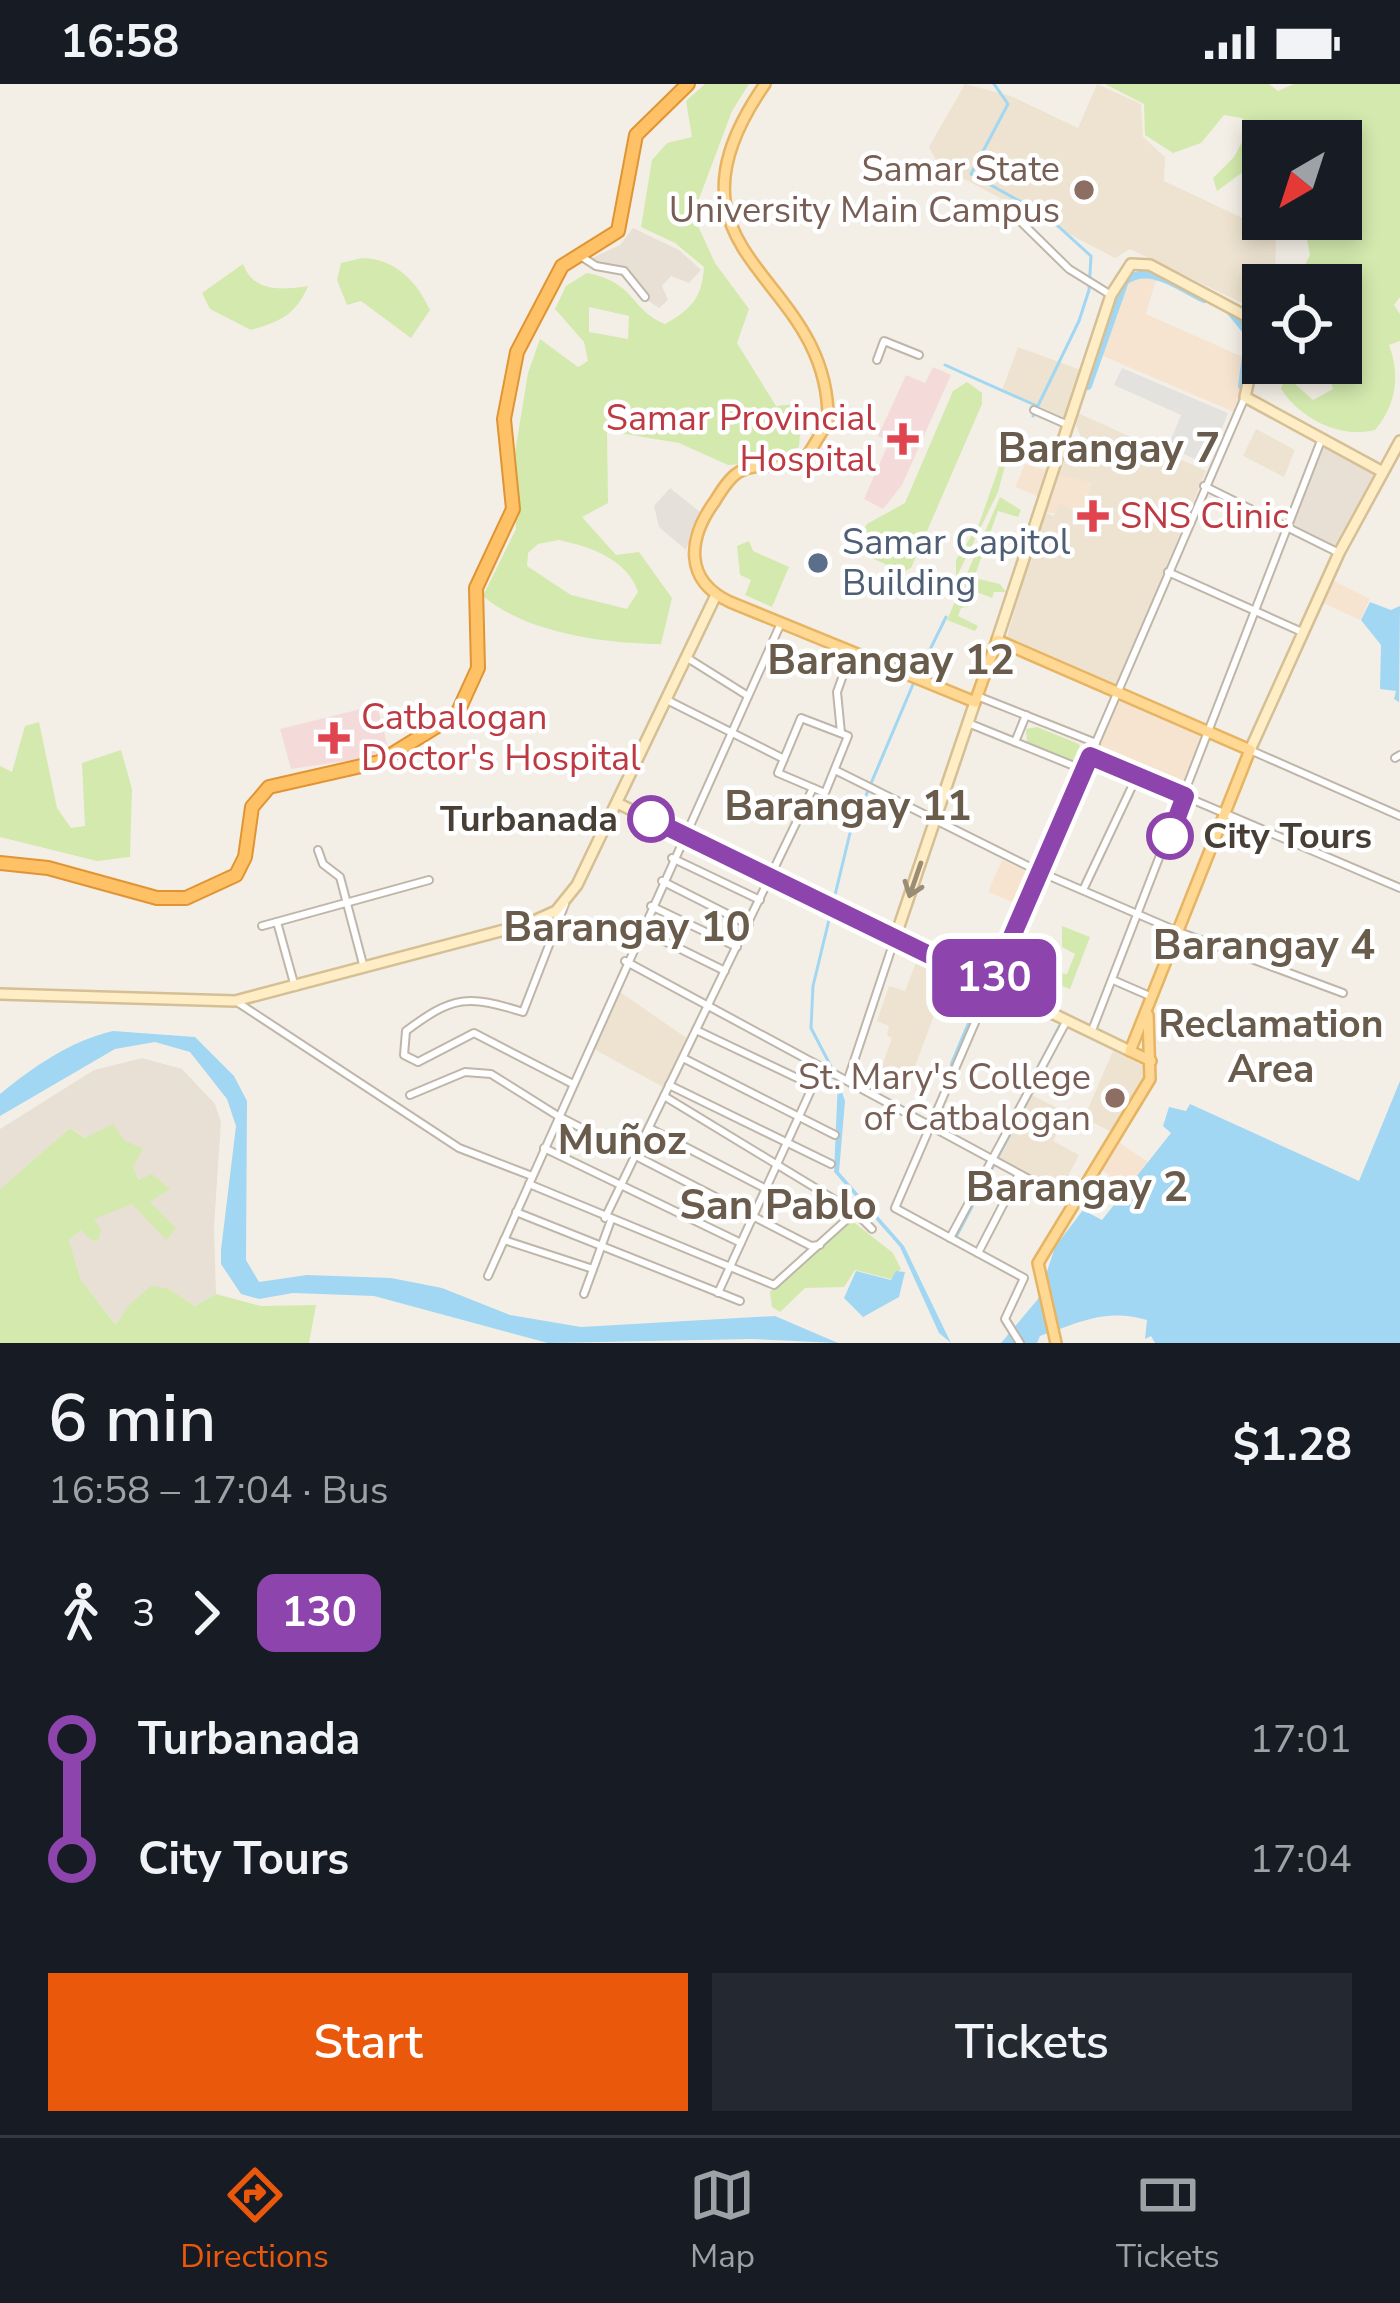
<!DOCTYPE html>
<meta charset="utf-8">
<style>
:root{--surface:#171b24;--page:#242831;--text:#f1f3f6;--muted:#9ea1a6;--line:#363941;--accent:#ea580c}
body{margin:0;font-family:"Nunito Sans",sans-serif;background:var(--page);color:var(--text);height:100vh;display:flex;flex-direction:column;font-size:45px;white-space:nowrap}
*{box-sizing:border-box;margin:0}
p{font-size:39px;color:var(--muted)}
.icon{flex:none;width:66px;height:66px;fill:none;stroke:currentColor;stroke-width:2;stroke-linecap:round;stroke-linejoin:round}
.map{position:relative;height:1259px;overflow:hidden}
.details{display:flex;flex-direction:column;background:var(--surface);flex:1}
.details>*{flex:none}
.badge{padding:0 24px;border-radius:18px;font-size:42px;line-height:78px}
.needle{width:78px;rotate:219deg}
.controls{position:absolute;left:1242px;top:36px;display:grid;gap:24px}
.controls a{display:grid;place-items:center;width:120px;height:120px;border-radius:0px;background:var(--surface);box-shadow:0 6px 18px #0003;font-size:60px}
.map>.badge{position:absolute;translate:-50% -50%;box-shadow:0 0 0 6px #fff}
.legs{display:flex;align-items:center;gap:18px;height:132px;padding:0 48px;font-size:39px}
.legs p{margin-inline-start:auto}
.headline{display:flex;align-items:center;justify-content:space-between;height:204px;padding:0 48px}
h1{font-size:66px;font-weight:600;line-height:90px}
.button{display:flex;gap:24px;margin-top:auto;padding:24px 48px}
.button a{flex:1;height:138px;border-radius:0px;background:var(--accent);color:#fff;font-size:48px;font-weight:600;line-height:138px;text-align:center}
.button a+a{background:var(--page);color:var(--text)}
ul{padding:0 48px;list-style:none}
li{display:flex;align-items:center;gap:42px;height:120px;font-size:45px}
li i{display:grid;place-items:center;width:18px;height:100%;margin:0 15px;background:currentColor}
li i::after{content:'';width:30px;height:30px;margin:-15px;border:9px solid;border-radius:50%;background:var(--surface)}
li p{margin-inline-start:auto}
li:first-child i{background:linear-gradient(#0000 50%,currentColor 0)}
li:last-child i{background:linear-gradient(currentColor 50%,#0000 0)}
.status{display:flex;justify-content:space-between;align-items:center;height:84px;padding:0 60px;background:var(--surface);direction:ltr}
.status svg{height:33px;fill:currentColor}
.dock{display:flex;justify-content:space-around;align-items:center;height:168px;border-top:3px solid var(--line);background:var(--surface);font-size:33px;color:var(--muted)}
.dock a{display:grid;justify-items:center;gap:6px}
.dock .selected{color:var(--accent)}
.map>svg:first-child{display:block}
</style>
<div class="status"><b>16:58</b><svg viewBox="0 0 49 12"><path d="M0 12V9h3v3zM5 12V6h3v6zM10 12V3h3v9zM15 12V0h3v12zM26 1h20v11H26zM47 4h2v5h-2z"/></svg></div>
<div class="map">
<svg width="1400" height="1259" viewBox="0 0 1400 1259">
<rect width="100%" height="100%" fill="#f4efe6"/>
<g fill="#e8e0d4">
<path d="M 633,144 L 679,166 L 701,186 L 689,199 L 671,192 L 662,202 L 668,216 L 659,224 L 638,210 L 626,190 L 588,176 L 620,161 Z"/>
<path d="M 1322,354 L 1381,387 L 1339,469 L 1288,444 Z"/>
<path d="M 142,974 L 182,985 L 215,1020 L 221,1038 L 214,1142 L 216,1210 L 195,1222 L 169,1205 L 117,1242 L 81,1196 L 69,1156 L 100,1130 L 133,1120 L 165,1155 L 150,1118 L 169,1105 L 140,1097 L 133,1083 L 70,1044 L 0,1105 L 0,1045 L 94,986 Z"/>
</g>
<g fill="#f6e4d1">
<path d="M 1145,184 L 1163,192 L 1155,199 L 1146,230 L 1252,277 L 1234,328 L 1096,269 L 1123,194 Z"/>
<path d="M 1025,380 L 1092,399 L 1087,433 L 1043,428 L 1047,416 L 1015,403 Z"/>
<path d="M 1330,495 L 1370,515 L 1360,536 L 1319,517 Z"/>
<path d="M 1117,616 L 1203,653 L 1182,708 L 1093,671 Z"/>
<path d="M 1002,776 L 1033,790 L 1020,821 L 988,808 Z"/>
<path d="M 1120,1059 L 1148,1078 L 1129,1104 L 1102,1086 Z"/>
</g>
<path fill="#e6e0db" d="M 670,404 L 700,428 L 686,466 L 659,443 L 654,422 Z"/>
<g fill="#ede3d0">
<path d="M 965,0 L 1011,12 L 1078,44 L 1097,0 L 1141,20 L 1143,53 L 1165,73 L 1164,97 L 1276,150 L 1275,201 L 1263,201 L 1261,228 L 1130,165 L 1115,174 L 939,82 L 929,63 Z"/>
<path d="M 1018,263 L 1081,286 L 1065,334 L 1002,306 Z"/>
<path d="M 1078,329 L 1206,387 L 1117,601 L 1007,553 L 1043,428 L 1054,432 L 1059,420 L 1087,432 L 1093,419 L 1086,415 L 1092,399 L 1056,390 L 1067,361 L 1087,368 L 1075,339 Z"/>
<path d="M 1256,345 L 1295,366 L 1284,393 L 1243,372 Z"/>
<path d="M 918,874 L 935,882 L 927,903 L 933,906 L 930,915 L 939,918 L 910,996 L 881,985 L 892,954 L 887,951 L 889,942 L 877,937 L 889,902 L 905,907 Z"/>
<path d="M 617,906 L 688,955 L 663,1003 L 592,964 Z"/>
<path d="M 1113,967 L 1146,983 L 1148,995 L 1117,1051 L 1084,1034 Z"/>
<path d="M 1032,1011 L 1067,1029 L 1053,1057 L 1079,1071 L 1064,1100 L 1049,1093 L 1046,1099 L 999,1076 Z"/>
</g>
<g fill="#f4dbda">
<path d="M 933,283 L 951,291 L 902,401 L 883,425 L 864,415 L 889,358 L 878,352 L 906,291 L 925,299 Z"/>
<path d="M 377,621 L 388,664 L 366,674 L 291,685 L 280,645 Z"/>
</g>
<g fill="#d3e9ae" fill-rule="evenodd">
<path d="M 705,0 L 749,0 L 732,27 L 693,131 L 715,179 L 749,225 L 737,259 L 776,322 L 803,319 L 799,362 L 790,377 L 728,381 L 679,359 L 607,347 L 608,419 L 582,433 L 616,471 L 639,468 L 672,514 L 661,560 C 606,560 526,549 483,512 L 516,445 L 513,381 L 528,289 L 540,255 L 578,283 L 588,277 L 584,258 L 555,225 L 566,202 L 587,189 C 637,199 629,225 665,240 C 692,225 702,213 704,183 L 675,159 L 641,143 L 652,76 L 667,59 L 692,53 L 686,17 ZM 589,223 L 629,232 L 628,255 L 589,248 ZM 559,456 C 591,463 627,475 638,508 L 627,525 L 571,511 L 527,482 L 528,469 L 538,460 Z"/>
<path d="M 1105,0 L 1269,0 L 1278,7 L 1294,0 L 1400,0 L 1400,213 L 1394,221 L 1400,230 L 1400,257 L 1389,261 C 1400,290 1397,320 1375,346 C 1339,355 1300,334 1281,305 L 1287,279 L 1306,279 L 1297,283 L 1296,301 L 1313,316 L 1333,305 L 1325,279 L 1341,279 L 1346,249 L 1341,201 L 1290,201 L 1280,184 L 1305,181 L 1310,171 L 1303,135 L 1341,135 L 1341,57 L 1271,57 L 1263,51 L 1258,77 L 1217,107 L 1213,94 L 1234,73 L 1249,45 L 1242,34 L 1224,31 L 1201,59 L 1173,69 L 1145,51 L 1144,20 Z"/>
<path d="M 362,174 C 395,175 416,196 430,226 L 411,254 L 361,217 L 347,221 L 337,196 L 341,179 Z"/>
<path d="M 243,180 C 254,209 282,206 308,202 C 296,231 279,238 251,246 L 210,225 L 202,209 Z"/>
<path d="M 967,298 L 982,309 L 982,320 L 911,484 L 903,488 L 858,468 L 856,458 L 867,440 L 905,419 L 953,307 Z"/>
<path d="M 1006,378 L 998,408 L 956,494 L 956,476 L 979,440 L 1000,380 Z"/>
<path d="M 1000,413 L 1021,426 L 1018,433 L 998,427 L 974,494 L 1000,500 L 1006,508 L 994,508 L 992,514 L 974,507 L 968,523 L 961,524 L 958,532 L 978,542 L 975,547 L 947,536 Z"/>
<path d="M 749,457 L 753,467 L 789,483 L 772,523 L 745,511 L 751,496 L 740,491 L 737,462 Z"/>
<path d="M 39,638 L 57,724 L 71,744 L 85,742 L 82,679 L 121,666 L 132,705 L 130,773 L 97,777 L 0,753 L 0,682 L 12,688 L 25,642 Z"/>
<path d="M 1037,643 L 1079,660 L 1082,671 L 1072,677 L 1027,658 L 1026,645 Z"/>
<path d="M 1062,842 L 1090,853 L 1070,905 L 1047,896 L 1044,904 L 1035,901 L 1041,887 L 1067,890 L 1075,870 L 1062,863 Z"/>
<path d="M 113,1040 L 124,1056 L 143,1065 L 133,1083 L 139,1096 L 152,1090 L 170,1105 L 150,1118 L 176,1144 L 166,1156 L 132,1120 L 94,1135 L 101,1145 L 99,1155 L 92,1157 L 81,1146 L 69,1156 L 81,1196 L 116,1241 L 129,1221 L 151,1202 L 169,1205 L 195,1222 L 216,1210 L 261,1222 L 316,1221 L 309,1259 L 0,1259 L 0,1105 L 70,1044 L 85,1054 Z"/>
<path d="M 851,1136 L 893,1169 L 901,1185 L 891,1195 L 855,1186 L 844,1203 L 805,1204 L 780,1228 L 772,1223 L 770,1208 L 789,1185 Z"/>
</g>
<path fill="#e4e2df" d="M 1122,284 L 1228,329 L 1208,381 L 1168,363 L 1181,331 L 1114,301 Z"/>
<g fill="#a1d7f2">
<path d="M 1370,518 L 1391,526 L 1400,522 L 1399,618 L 1394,615 L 1396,607 L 1380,605 L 1381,561 L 1361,536 Z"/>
<path d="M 113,947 L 195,953 L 234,992 L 247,1017 L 246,1176 L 259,1198 L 307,1191 L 391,1194 L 442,1204 L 510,1231 L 581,1243 L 775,1232 L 838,1259 L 752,1255 L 548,1259 L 374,1212 L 293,1209 L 259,1215 L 241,1210 L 221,1180 L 221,1166 L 236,1042 L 227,1015 L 190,968 L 155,958 L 115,965 L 0,1032 L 0,1010 C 33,983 70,957 113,947 Z"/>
<path d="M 838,996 L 845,1017 L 839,1088 L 904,1162 L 951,1259 L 939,1249 L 900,1163 L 834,1088 Z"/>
<path d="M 1400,997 L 1400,1259 L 1155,1259 L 1151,1252 L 1145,1255 L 1147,1236 C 1105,1224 1079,1239 1040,1252 L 1037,1259 L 1001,1259 L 1038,1215 L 1055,1163 L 1083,1126 L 1102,1136 L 1171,1049 L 1163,1042 L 1169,1023 L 1186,1027 L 1190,1020 L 1359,1097 Z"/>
<path d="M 856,1187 L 891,1196 L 896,1187 L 905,1188 L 899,1213 L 863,1233 L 844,1214 Z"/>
</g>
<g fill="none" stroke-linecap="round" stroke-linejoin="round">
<g stroke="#a1d7f2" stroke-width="3">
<path d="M 994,0 L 1008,20 L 971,90 L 1048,133 L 1091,172 L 1089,206 L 1079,237 L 1033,332"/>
<path d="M 945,281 L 1037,322"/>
<path d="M 920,586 L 946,533"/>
<path d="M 1033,993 L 1060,941"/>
<path d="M 838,996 L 811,944 L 813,902 L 850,749 L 914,598"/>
<path d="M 952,1144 L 946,1155 L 955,1160"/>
<path d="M 955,1155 L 1066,944"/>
</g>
<g stroke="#a1d7f2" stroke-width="8">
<path d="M 1230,227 L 1249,250 L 1242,302"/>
<path d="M 1088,302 L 1125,197 C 1150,179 1179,203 1204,215"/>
<path d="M 954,980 L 986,904"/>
</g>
<g stroke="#bfb6a9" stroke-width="10">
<g id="street">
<path d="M 1013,130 L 1069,185 L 1111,211"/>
<path d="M 582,173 L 596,182 L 624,187 L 645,213"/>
<path d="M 877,276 L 884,257 L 919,271"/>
<path d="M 1034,326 L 1068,341"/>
<path d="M 1204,402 L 1339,469"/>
<path d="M 1168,488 L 1302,548"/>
<path d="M 689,575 L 748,612"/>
<path d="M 977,612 L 1096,659"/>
<path d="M 667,616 L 784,675"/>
<path d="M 801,634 L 848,652 L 825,709 L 778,689 Z"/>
<path d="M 968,639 L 1084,686"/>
<path d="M 841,649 L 837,608 L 851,569"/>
<path d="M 1015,658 L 1026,631"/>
<path d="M 1250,666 L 1400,732"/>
<path d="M 1090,672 L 1400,804"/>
<path d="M 1395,674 L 1400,671"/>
<path d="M 835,686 L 1040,788 L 1179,848 L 1343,909"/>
<path d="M 318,766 L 323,780 L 340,793 L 364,884"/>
<path d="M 672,774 L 760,816"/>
<path d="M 662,797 L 749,841"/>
<path d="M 1083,806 L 1137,692"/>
<path d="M 565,820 L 523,928 C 468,911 454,911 406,947 L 404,971 L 418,978 L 474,949 L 573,1000"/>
<path d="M 651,822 L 737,863"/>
<path d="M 277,838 L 295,903"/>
<path d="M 262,842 L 429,796"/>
<path d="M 640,845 L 725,887"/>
<path d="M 625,877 L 1075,1120"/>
<path d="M 1113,896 L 1152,913"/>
<path d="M 237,918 L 459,1064 L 532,1092"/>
<path d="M 696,946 L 812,1001"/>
<path d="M 1091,949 L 1322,354"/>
<path d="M 683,974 L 835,1051"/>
<path d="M 848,995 L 895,854"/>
<path d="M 669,1001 L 831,1080"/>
<path d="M 410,1011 L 465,988 L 491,990 L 558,1032 L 811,1162 L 820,1161"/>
<path d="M 664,1012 L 855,1128 L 872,1145"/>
<path d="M 649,1044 L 816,1131"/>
<path d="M 544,1064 L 741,1159"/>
<path d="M 529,1100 L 774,1201 L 855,1128"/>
<path d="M 516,1128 L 740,1217"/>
<path d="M 605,1134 L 813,704"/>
<path d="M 950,1154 L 1066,938"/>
<path d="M 504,1156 L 593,1185"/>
<path d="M 978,1169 L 1019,1090"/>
<path d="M 488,1192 L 781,539"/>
<path d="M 718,1209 L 822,982"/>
<path d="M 584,1210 L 611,1136"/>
<path d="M 1020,1259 L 1005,1235 L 1024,1194 L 895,1124 L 1245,313"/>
</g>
</g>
<g stroke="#d5bf95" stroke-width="14">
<g id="secondary">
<path d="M 997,556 L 1111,211 L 1131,180 L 1150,181 L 1246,232 L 1257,259 L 1245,313 L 1381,387"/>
<path d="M 1250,666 L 1339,469 L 1400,357"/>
<path d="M 617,719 L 1130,967"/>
<path d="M 895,854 L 975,618"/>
<path d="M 0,910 L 235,917 L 527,840 L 556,827 L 577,801 L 716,511"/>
</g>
</g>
<g stroke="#e6b462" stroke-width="14">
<g id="primary">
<path d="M 765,0 C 644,175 831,187 828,338 L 804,377 C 783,388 759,376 739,388 C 729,394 721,407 715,417 C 688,454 683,496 730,518 L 975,618 L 997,556 L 1250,666 L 1130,967 L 1151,977"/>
<path d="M 1056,1259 L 1038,1179 L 1150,995 L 1148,931"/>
</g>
</g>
<g stroke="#e09434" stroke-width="16">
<path id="highway" d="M 0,779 L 48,784 L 157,814 L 186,814 L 236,791 L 245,773 L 252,723 L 269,703 L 379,678 L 457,630 L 478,584 L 476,504 L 513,425 L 504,335 L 517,268 L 562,182 L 618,147 L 636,51 L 688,0"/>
</g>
<use href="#street" stroke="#fff" stroke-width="6"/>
<use href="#secondary" stroke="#ffedc5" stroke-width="9"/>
<use href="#primary" stroke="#ffd994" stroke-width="9"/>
<use href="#highway" stroke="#ffc166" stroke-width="12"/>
</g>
<defs><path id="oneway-shaft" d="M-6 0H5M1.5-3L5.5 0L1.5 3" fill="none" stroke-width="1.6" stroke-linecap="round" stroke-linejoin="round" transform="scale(3)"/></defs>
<use stroke="#9a8d76" href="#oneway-shaft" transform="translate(915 796) rotate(109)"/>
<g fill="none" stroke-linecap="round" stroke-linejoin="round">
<g stroke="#fff" stroke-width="27">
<path id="line-1" d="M 651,735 L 991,901 L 1090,672 L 1185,712 L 1170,752"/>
</g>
<use href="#line-1" stroke="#8e44ad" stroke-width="18"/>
</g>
<g fill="#8d6e63" stroke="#fff" stroke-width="4.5">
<circle cx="1084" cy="106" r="12"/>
<circle cx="1115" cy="1014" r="12"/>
</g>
<g fill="#e0444e" stroke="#fff" stroke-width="4.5">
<path d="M897 337h12v12h12v12h-12v12h-12v-12h-12v-12h12z"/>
<path d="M1087 414h12v12h12v12h-12v12h-12v-12h-12v-12h12z"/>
<path d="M328 636h12v12h12v12h-12v12h-12v-12h-12v-12h12z"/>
</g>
<circle fill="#5c6f8a" stroke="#fff" stroke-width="4.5" cx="818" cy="479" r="12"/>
<g fill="#fff" stroke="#8e44ad" stroke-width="6">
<circle cx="651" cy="735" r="21"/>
<circle cx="1170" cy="752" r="21"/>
</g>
<g text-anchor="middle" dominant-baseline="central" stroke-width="9" stroke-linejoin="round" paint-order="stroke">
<g font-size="36" fill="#785e54" stroke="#fff" text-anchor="end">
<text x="1060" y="85">Samar State<tspan x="1060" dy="41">University Main Campus</tspan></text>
<text x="1091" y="993">St. Mary's College<tspan x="1091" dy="41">of Catbalogan</tspan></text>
</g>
<g font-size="36" fill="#be3a42" stroke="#fff" text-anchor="start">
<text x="876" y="334" text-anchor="end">Samar Provincial<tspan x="876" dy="41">Hospital</tspan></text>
<text x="1120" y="432">SNS Clinic</text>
<text x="361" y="633">Catbalogan<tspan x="361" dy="41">Doctor's Hospital</tspan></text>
</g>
<g font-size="36" fill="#4e5e75" stroke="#fff" text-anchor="start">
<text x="842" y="458">Samar Capitol<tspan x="842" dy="41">Building</tspan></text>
</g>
<g font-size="36" font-weight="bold" fill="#473f35" stroke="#fff" text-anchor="end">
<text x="618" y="735">Turbanada</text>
<text x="1203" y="752" text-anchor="start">City Tours</text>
</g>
<g font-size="39" font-weight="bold" fill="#6a5c4c" stroke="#fff">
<text x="1271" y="940">Reclamation<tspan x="1271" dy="45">Area</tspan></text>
</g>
<g font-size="42" font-weight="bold" fill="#6a5c4c" stroke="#fff">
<text x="1109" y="364">Barangay 7</text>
<text x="891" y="576">Barangay 12</text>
<text x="848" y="722">Barangay 11</text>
<text x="627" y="843">Barangay 10</text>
<text x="1264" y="861">Barangay 4</text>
<text x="622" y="1056">Muñoz</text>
<text x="1077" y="1103">Barangay 2</text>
<text x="778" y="1121">San Pablo</text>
</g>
</g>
</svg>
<div class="controls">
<a><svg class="needle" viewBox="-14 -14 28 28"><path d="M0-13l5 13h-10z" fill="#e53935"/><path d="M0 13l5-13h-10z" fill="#9ea1a6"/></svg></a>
<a><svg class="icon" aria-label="locate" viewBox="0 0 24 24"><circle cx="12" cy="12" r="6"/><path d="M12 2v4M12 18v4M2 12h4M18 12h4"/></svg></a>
</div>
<b class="badge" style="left:994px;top:894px;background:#8e44ad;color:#fff">130</b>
</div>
<section class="details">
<div class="headline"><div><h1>6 min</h1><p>16:58 – 17:04 · Bus</p></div><b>$1.28</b></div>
<div class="legs"><svg class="icon" aria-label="walk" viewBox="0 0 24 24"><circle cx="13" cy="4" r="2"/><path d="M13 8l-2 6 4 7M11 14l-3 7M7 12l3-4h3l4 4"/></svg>3<svg class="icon" aria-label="forward" viewBox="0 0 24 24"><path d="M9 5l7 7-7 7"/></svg><b class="badge" style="background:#8e44ad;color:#fff">130</b></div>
<ul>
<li><i style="color:#8e44ad"></i><b>Turbanada</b><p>17:01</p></li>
<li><i style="color:#8e44ad"></i><b>City Tours</b><p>17:04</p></li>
</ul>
<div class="button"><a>Start</a><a>Tickets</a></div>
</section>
<nav class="dock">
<a class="selected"><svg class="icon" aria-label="directions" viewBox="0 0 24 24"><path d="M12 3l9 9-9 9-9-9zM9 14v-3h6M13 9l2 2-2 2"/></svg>Directions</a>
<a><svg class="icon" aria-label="map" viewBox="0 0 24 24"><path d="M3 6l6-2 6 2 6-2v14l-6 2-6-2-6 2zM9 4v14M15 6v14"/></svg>Map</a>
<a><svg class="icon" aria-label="tickets" viewBox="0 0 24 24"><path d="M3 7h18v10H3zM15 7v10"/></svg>Tickets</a>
</nav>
